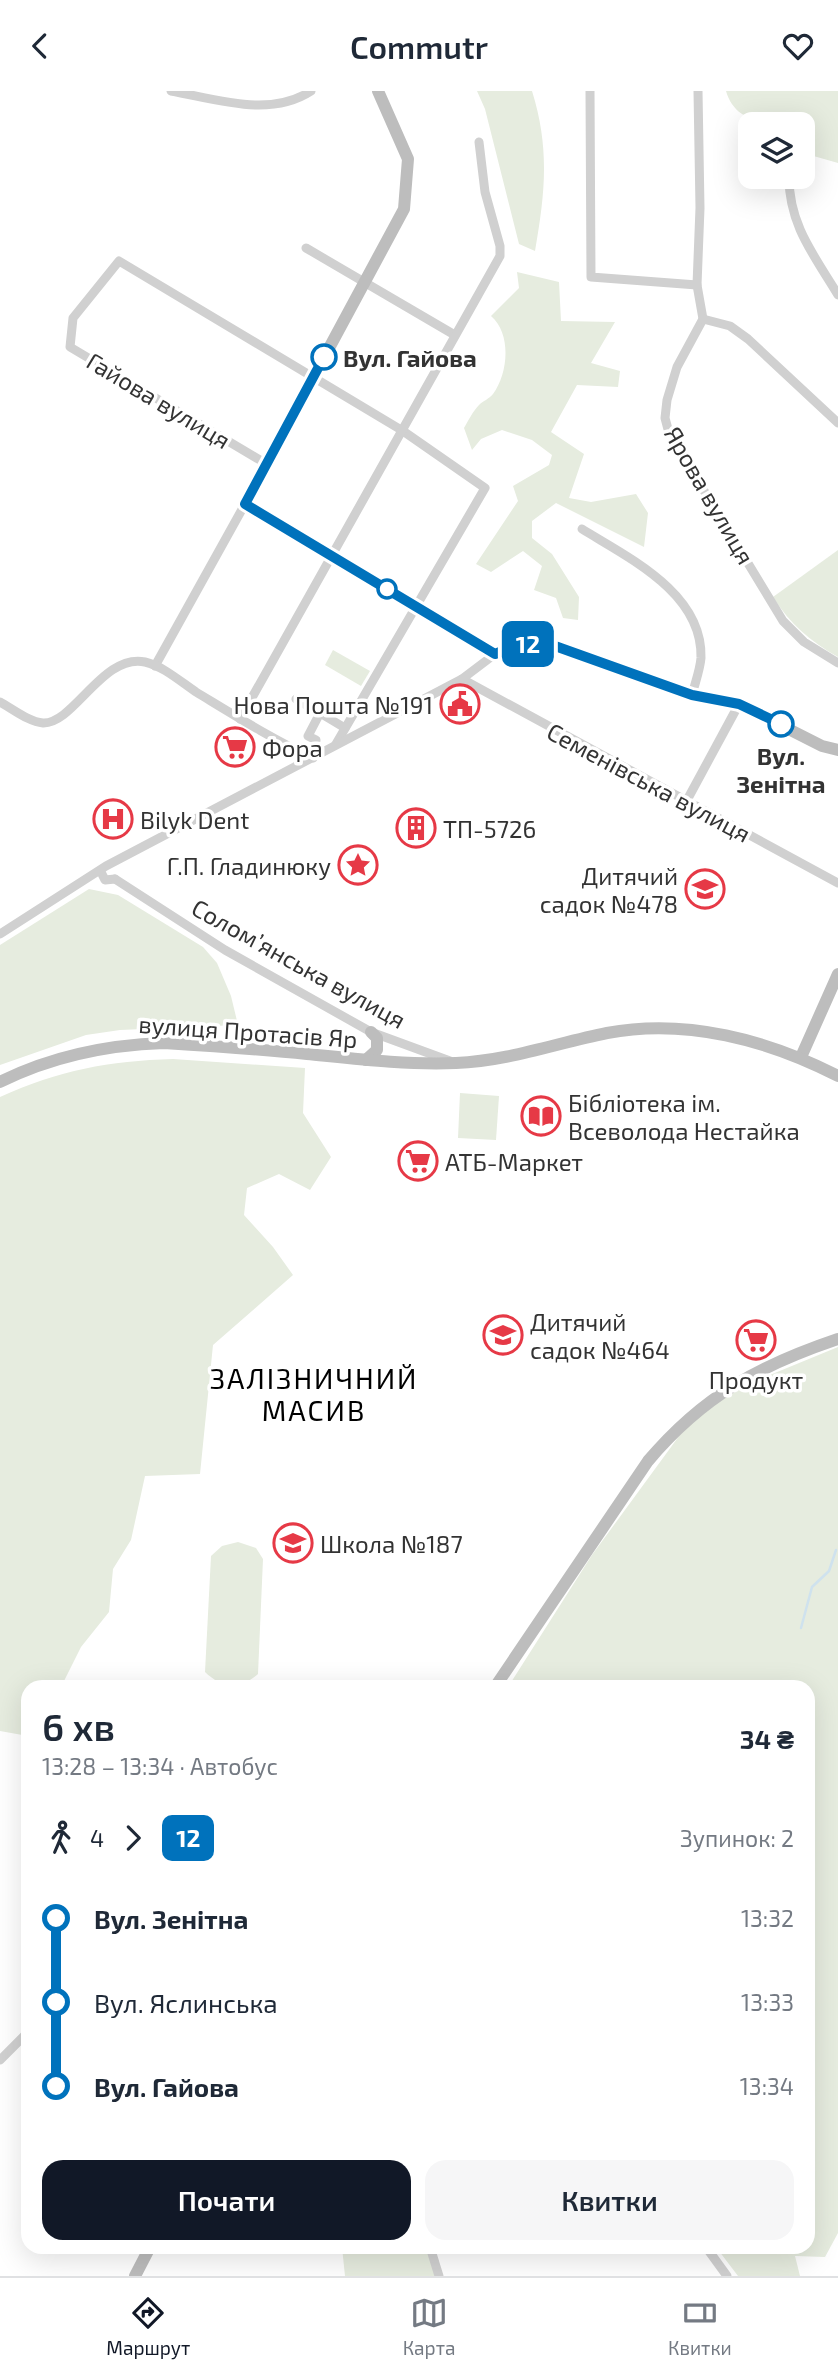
<!DOCTYPE html>
<html lang="uk">
<meta charset="utf-8">
<style>
:root{--surface:#fff;--page:#f6f6f7;--text:#1f2937;--muted:#747a83;--line:#e0e1e3;--accent:#111827}
body{margin:0;font-family:"Exo 2",sans-serif;background:var(--page);color:var(--text);height:100vh;display:flex;flex-direction:column;font-size:26px;white-space:nowrap}
*{box-sizing:border-box;margin:0}
p{font-size:23px;color:var(--muted)}
.icon{flex:none;width:38px;height:38px;fill:none;stroke:currentColor;stroke-width:2;stroke-linecap:round;stroke-linejoin:round}
.map{position:relative;flex:1;overflow:hidden}
.panel{position:absolute;left:21px;top:1589px;width:794px;height:574px;display:flex;flex-direction:column;background:var(--surface);border-radius:21px;box-shadow:0 7px 28px #0002}
.panel>*{flex:none}
.badge{padding:0 14px;border-radius:10px;font-size:24px;line-height:46px}
.controls{position:absolute;left:738px;top:21px;display:grid;gap:14px}
.controls a{display:grid;place-items:center;width:77px;height:77px;border-radius:14px;background:var(--surface);box-shadow:0 7px 28px #0002;font-size:35px}
.map>.badge{position:absolute;translate:-50% -50%;box-shadow:0 0 0 4px #fff}
.legs{display:flex;align-items:center;gap:10px;height:77px;padding:0 21px;font-size:23px}
.legs p{margin-inline-start:auto}
.summary{display:flex;align-items:center;justify-content:space-between;height:119px;padding:0 21px}
h1{font-size:38px;font-weight:600;line-height:52px}
.cta{display:flex;gap:14px;margin-top:auto;padding:14px 21px}
.cta a{flex:1;height:80px;border-radius:21px;background:var(--accent);color:#fff;font-size:28px;font-weight:600;line-height:80px;text-align:center}
.cta a+a{background:var(--page);color:var(--text)}
ul{padding:0 21px;list-style:none}
li{display:flex;align-items:center;gap:24px;height:84px;font-size:26px}
li i{display:grid;place-items:center;width:10px;height:100%;margin:0 9px;background:currentColor}
li i::after{content:'';width:18px;height:18px;margin:-9px;border:5px solid;border-radius:50%;background:var(--surface)}
li p{margin-inline-start:auto}
li:first-child i{background:linear-gradient(#0000 50%,currentColor 0)}
li:last-child i{background:linear-gradient(currentColor 50%,#0000 0)}
header{display:flex;justify-content:space-between;align-items:center;height:91px;padding:0 21px;background:var(--surface);font-size:32px;font-weight:600}
.menu{display:flex;justify-content:space-around;align-items:center;height:98px;border-top:2px solid var(--line);background:var(--surface);font-size:19px;color:var(--muted)}
.menu a{display:grid;justify-items:center;gap:4px}
.menu .current{color:var(--accent)}
.map>svg:first-child{display:block}
</style>
<header><svg class="icon" aria-label="back" viewBox="0 0 24 24"><path d="M15 5l-7 7 7 7"/></svg>Commutr<svg class="icon" aria-label="heart" viewBox="0 0 24 24"><path d="M12 20l-8-8c-3-5 5-10 8-4 3-6 11-1 8 4z"/></svg></header>
<div class="map">
<svg width="838" height="2185" viewBox="0 0 838 2185">
<rect width="100%" height="100%" fill="#fff"/>
<g fill="#e6ecdf">
<path d="M 477,0 L 532,0 C 550,57 545,103 535,160 L 519,153 L 485,18 Z"/>
<path d="M 726,0 L 838,0 L 838,72 L 803,62 L 803,33 C 773,33 736,35 726,0 Z"/>
<path d="M 517,181 L 559,191 L 561,230 L 615,231 L 591,272 L 620,280 L 618,296 L 577,294 L 551,341 L 584,363 L 569,407 L 591,411 L 636,403 L 648,422 L 644,456 L 556,412 L 532,430 L 532,447 L 552,463 L 579,506 L 578,529 L 563,527 L 556,507 L 534,499 L 542,475 L 523,460 L 491,481 L 476,473 L 518,410 L 513,395 L 549,374 L 552,364 L 532,349 L 502,339 L 481,348 L 472,359 L 464,337 C 468,330 473,320 479,314 C 483,310 489,308 493,303 C 508,283 512,243 491,225 L 519,197 Z"/>
<path d="M 838,459 L 838,566 C 811,551 790,533 773,506 Z"/>
<path d="M 333,559 L 370,580 L 361,595 L 325,574 Z"/>
<path d="M 89,798 L 118,804 L 203,856 L 217,872 L 231,905 L 238,934 L 120,939 L 86,944 L 0,974 L 0,854 Z"/>
<path d="M 173,968 L 305,977 L 303,1022 L 331,1066 L 310,1099 L 279,1083 L 247,1097 L 244,1124 L 273,1156 L 293,1184 L 213,1254 L 200,1383 L 145,1385 L 131,1449 L 113,1478 L 109,1521 L 81,1556 L 61,1596 L 28,1596 L 28,1645 L 0,1640 L 0,1006 C 59,979 109,970 173,968 Z"/>
<path d="M 460,1002 L 499,1005 L 496,1049 L 458,1047 Z"/>
<path d="M 838,1256 L 838,2142 L 825,2166 L 795,2165 L 800,2185 L 738,2185 L 716,2156 L 808,2156 L 808,1596 L 508,1596 L 592,1464 L 682,1341 L 712,1315 L 748,1293 Z"/>
<path d="M 238,1451 L 256,1457 L 263,1468 L 258,1583 C 239,1599 223,1598 205,1581 L 211,1465 L 222,1455 Z"/>
<path d="M 342,2156 L 430,2156 L 439,2185 L 345,2185 Z"/>
</g>
<g fill="none" stroke-linecap="round" stroke-linejoin="round">
<path stroke="#cfe2ee" stroke-width="2.5" d="M 801,1537 L 812,1496 L 829,1480 L 836,1459"/>
<g stroke="#d0d0d0" stroke-width="9">
<path d="M 171,0 C 216,8 270,27 311,0"/>
<path d="M 590,0 L 591,186 L 697,194"/>
<path d="M 698,0 L 700,117 L 697,194 L 703,228 L 677,276 L 667,309 L 665,327 L 669,342 L 783,530 L 804,551 L 838,572"/>
<path d="M 789,86 C 789,134 814,164 838,204"/>
<path d="M 306,157 L 453,243"/>
<path d="M 703,228 L 730,235 L 748,248 L 838,332"/>
<path d="M 265,372 L 70,256 L 73,227 L 119,170 L 403,340 L 485,397 L 336,653"/>
<path d="M 582,438 C 629,467 703,502 701,567 C 700,579 695,592 692,604"/>
<path d="M 155,575 L 245,413"/>
<path d="M 462,588 L 838,792"/>
<path d="M 0,611 C 13,618 29,631 43,632 C 74,633 103,562 145,571 C 163,575 181,591 196,601 C 234,624 272,648 313,667 L 316,649 L 308,645 L 320,622 L 296,608"/>
<path d="M 320,622 L 345,637"/>
<path d="M 240,628 L 500,165 L 500,155 L 485,101 L 479,51"/>
<path d="M 686,711 L 739,613"/>
<path d="M 101,781 L 105,789 L 115,788"/>
<path d="M 115,788 L 225,859 L 371,941 L 450,970"/>
<path d="M 0,843 L 106,775 L 462,588 L 495,563"/>
<path d="M 0,1969 L 28,1941"/>
<path d="M 430,2156 L 439,2185"/>
<path d="M 706,2156 L 727,2185"/>
</g>
<g stroke="#bdbdbd" stroke-width="12">
<path d="M 378,0 L 408,68 L 404,118 L 245,413 L 495,563 L 517,554 L 555,555 L 692,604 L 739,613 L 822,655 L 838,659"/>
<path d="M 801,966 L 838,883"/>
<path d="M 366,969 L 377,959 L 377,947 L 371,941"/>
<path d="M 0,991 C 52,965 106,954 164,952 C 212,955 260,958 307,963 C 357,968 406,974 456,972 C 508,970 557,952 607,942 C 686,927 768,949 838,985"/>
<path d="M 495,1596 L 648,1370 C 703,1305 758,1275 838,1248"/>
<path d="M 135,2185 L 150,2156"/>
</g>
</g>
<g fill="none" stroke-linecap="round" stroke-linejoin="round">
<g stroke="#fff" stroke-width="16">
<path id="line-1" d="M 324,266 L 245,413 L 495,563 L 517,554 L 555,555 L 692,604 L 739,613 L 781,633"/>
</g>
<use href="#line-1" stroke="#0072bc" stroke-width="10"/>
</g>
<defs>
<g id="civic-ring" transform="scale(2.0125)"><circle r="9.5" fill="#fff" stroke="#e63946" stroke-width="1.5"/><path d="M-.6-6.5H3V-4.5H.6V-3L4-1V1h2V6H-6V1h2V-1L-.6-3ZM-1.2 2.5V6h2.4V2.5Z" fill="#e63946"/></g>
<g id="supermarket-ring" transform="scale(2.0125)"><circle r="9.5" fill="#fff" stroke="#e63946" stroke-width="1.5"/><path d="M-6-5.5h2.5l.6 2H6L4.5 2H-2.5L-4.4-4H-6ZM-1.5 3.2a1.3 1.3 0 1 0 .1 0ZM3 3.2a1.3 1.3 0 1 0 .1 0Z" fill="#e63946"/></g>
<g id="hospital-ring" transform="scale(2.0125)"><circle r="9.5" fill="#fff" stroke="#e63946" stroke-width="1.5"/><path d="M-5-5h3v3.5h4V-5h3V5h-3V1.5h-4V5h-3Z" fill="#e63946"/></g>
<g id="building-ring" transform="scale(2.0125)"><circle r="9.5" fill="#fff" stroke="#e63946" stroke-width="1.5"/><path d="M-4-6H4V6H1V3H-1V6H-4ZM-2.5-4.3h1.7v1.8h-1.7ZM.8-4.3h1.7v1.8H.8ZM-2.5-1h1.7V.8h-1.7ZM.8-1h1.7V.8H.8Z" fill="#e63946"/></g>
<g id="sight-ring" transform="scale(2.0125)"><circle r="9.5" fill="#fff" stroke="#e63946" stroke-width="1.5"/><path d="M0-6L1.8-2.2L6-1.7L2.9 1.2L3.7 5.4L0 3.3L-3.7 5.4L-2.9 1.2L-6-1.7L-1.8-2.2Z" fill="#e63946"/></g>
<g id="school-ring" transform="scale(2.0125)"><circle r="9.5" fill="#fff" stroke="#e63946" stroke-width="1.5"/><path d="M0-5L7-2L0 1L-7-2ZM-4 1L0 2.5L4 1V4Q0 6-4 4Z" fill="#e63946"/></g>
<g id="library-ring" transform="scale(2.0125)"><circle r="9.5" fill="#fff" stroke="#e63946" stroke-width="1.5"/><path d="M-6-4Q-3-5.5-.7-3.5V5Q-3 3-6 4ZM6-4Q3-5.5 .7-3.5V5Q3 3 6 4Z" fill="#e63946"/></g>
</defs>
<g fill-rule="evenodd">
<use href="#civic-ring" x="460" y="613"/>
<use href="#supermarket-ring" x="235" y="656"/>
<use href="#hospital-ring" x="113" y="728"/>
<use href="#building-ring" x="416" y="737"/>
<use href="#sight-ring" x="358" y="774"/>
<use href="#school-ring" x="705" y="798"/>
<use href="#library-ring" x="541" y="1025"/>
<use href="#supermarket-ring" x="418" y="1070"/>
<use href="#school-ring" x="503" y="1244"/>
<use href="#supermarket-ring" x="756" y="1249"/>
<use href="#school-ring" x="293" y="1452"/>
</g>
<g fill="#fff" stroke="#0072bc" stroke-width="3.5">
<circle cx="324" cy="266" r="12"/>
<circle cx="387" cy="498" r="9"/>
<circle cx="781" cy="633" r="12"/>
</g>
<g text-anchor="middle" dominant-baseline="central" stroke-width="7" stroke-linejoin="round" paint-order="stroke">
<g font-size="24" font-weight="bold" fill="#333" stroke="#fff" text-anchor="start">
<text x="343" y="266">Вул. Гайова</text>
<text x="781" y="664" text-anchor="middle">Вул.<tspan x="781" dy="28">Зенітна</tspan></text>
</g>
<g font-size="24" fill="#333" stroke="#fff">
<text transform="translate(159 309) rotate(31)">Гайова вулиця</text>
<text transform="translate(710 404) rotate(60)">Ярова вулиця</text>
<text transform="translate(649 691) rotate(28)">Семенівська вулиця</text>
<text transform="translate(299 872) rotate(29)">Соломʼянська вулиця</text>
<text transform="translate(248 940) rotate(4)">вулиця Протасів Яр</text>
</g>
<g font-size="24" fill="#333" stroke="#fff" text-anchor="start">
<text x="433" y="613" text-anchor="end">Нова Пошта №191</text>
<text x="262" y="656">Фора</text>
<text x="140" y="728">Bilyk Dent</text>
<text x="443" y="737">ТП-5726</text>
<text x="331" y="774" text-anchor="end">Г.П. Гладинюку</text>
<text x="678" y="784" text-anchor="end">Дитячий<tspan x="678" dy="28">садок №478</tspan></text>
<text x="568" y="1011">Бібліотека ім.<tspan x="568" dy="28">Всеволода Нестайка</tspan></text>
<text x="445" y="1070">АТБ-Маркет</text>
<text x="530" y="1230">Дитячий<tspan x="530" dy="28">садок №464</tspan></text>
<text x="756" y="1288" text-anchor="middle">Продукт</text>
<text x="320" y="1452">Школа №187</text>
</g>
<g font-size="28" letter-spacing="2" fill="#000" stroke="#fff">
<text x="314" y="1287">ЗАЛІЗНИЧНИЙ<tspan x="314" dy="32">МАСИВ</tspan></text>
</g>
</g>
</svg>
<div class="controls">
<a><svg class="icon" aria-label="layers" viewBox="0 0 24 24"><path d="M12 4l9 5-9 5-9-5zM3 14l9 5 9-5"/></svg></a>
</div>
<b class="badge" style="left:528px;top:553px;background:#0072bc;color:#fff">12</b>
<section class="panel">
<div class="summary"><div><h1>6 хв</h1><p>13:28 – 13:34 · Автобус</p></div><b>34 ₴</b></div>
<div class="legs"><svg class="icon" aria-label="walk" viewBox="0 0 24 24"><circle cx="13" cy="4" r="2"/><path d="M13 8l-2 6 4 7M11 14l-3 7M7 12l3-4h3l4 4"/></svg>4<svg class="icon" aria-label="forward" viewBox="0 0 24 24"><path d="M9 5l7 7-7 7"/></svg><b class="badge" style="background:#0072bc;color:#fff">12</b><p>Зупинок: 2</p></div>
<ul>
<li><i style="color:#0072bc"></i><b>Вул. Зенітна</b><p>13:32</p></li>
<li><i style="color:#0072bc"></i><span>Вул. Яслинська</span><p>13:33</p></li>
<li><i style="color:#0072bc"></i><b>Вул. Гайова</b><p>13:34</p></li>
</ul>
<div class="cta"><a>Почати</a><a>Квитки</a></div>
</section>
</div>
<nav class="menu">
<a class="current"><svg class="icon" aria-label="directions" viewBox="0 0 24 24"><path d="M12 3l9 9-9 9-9-9zM9 14v-3h6M13 9l2 2-2 2"/></svg>Маршрут</a>
<a><svg class="icon" aria-label="map" viewBox="0 0 24 24"><path d="M3 6l6-2 6 2 6-2v14l-6 2-6-2-6 2zM9 4v14M15 6v14"/></svg>Карта</a>
<a><svg class="icon" aria-label="tickets" viewBox="0 0 24 24"><path d="M3 7h18v10H3zM15 7v10"/></svg>Квитки</a>
</nav>
